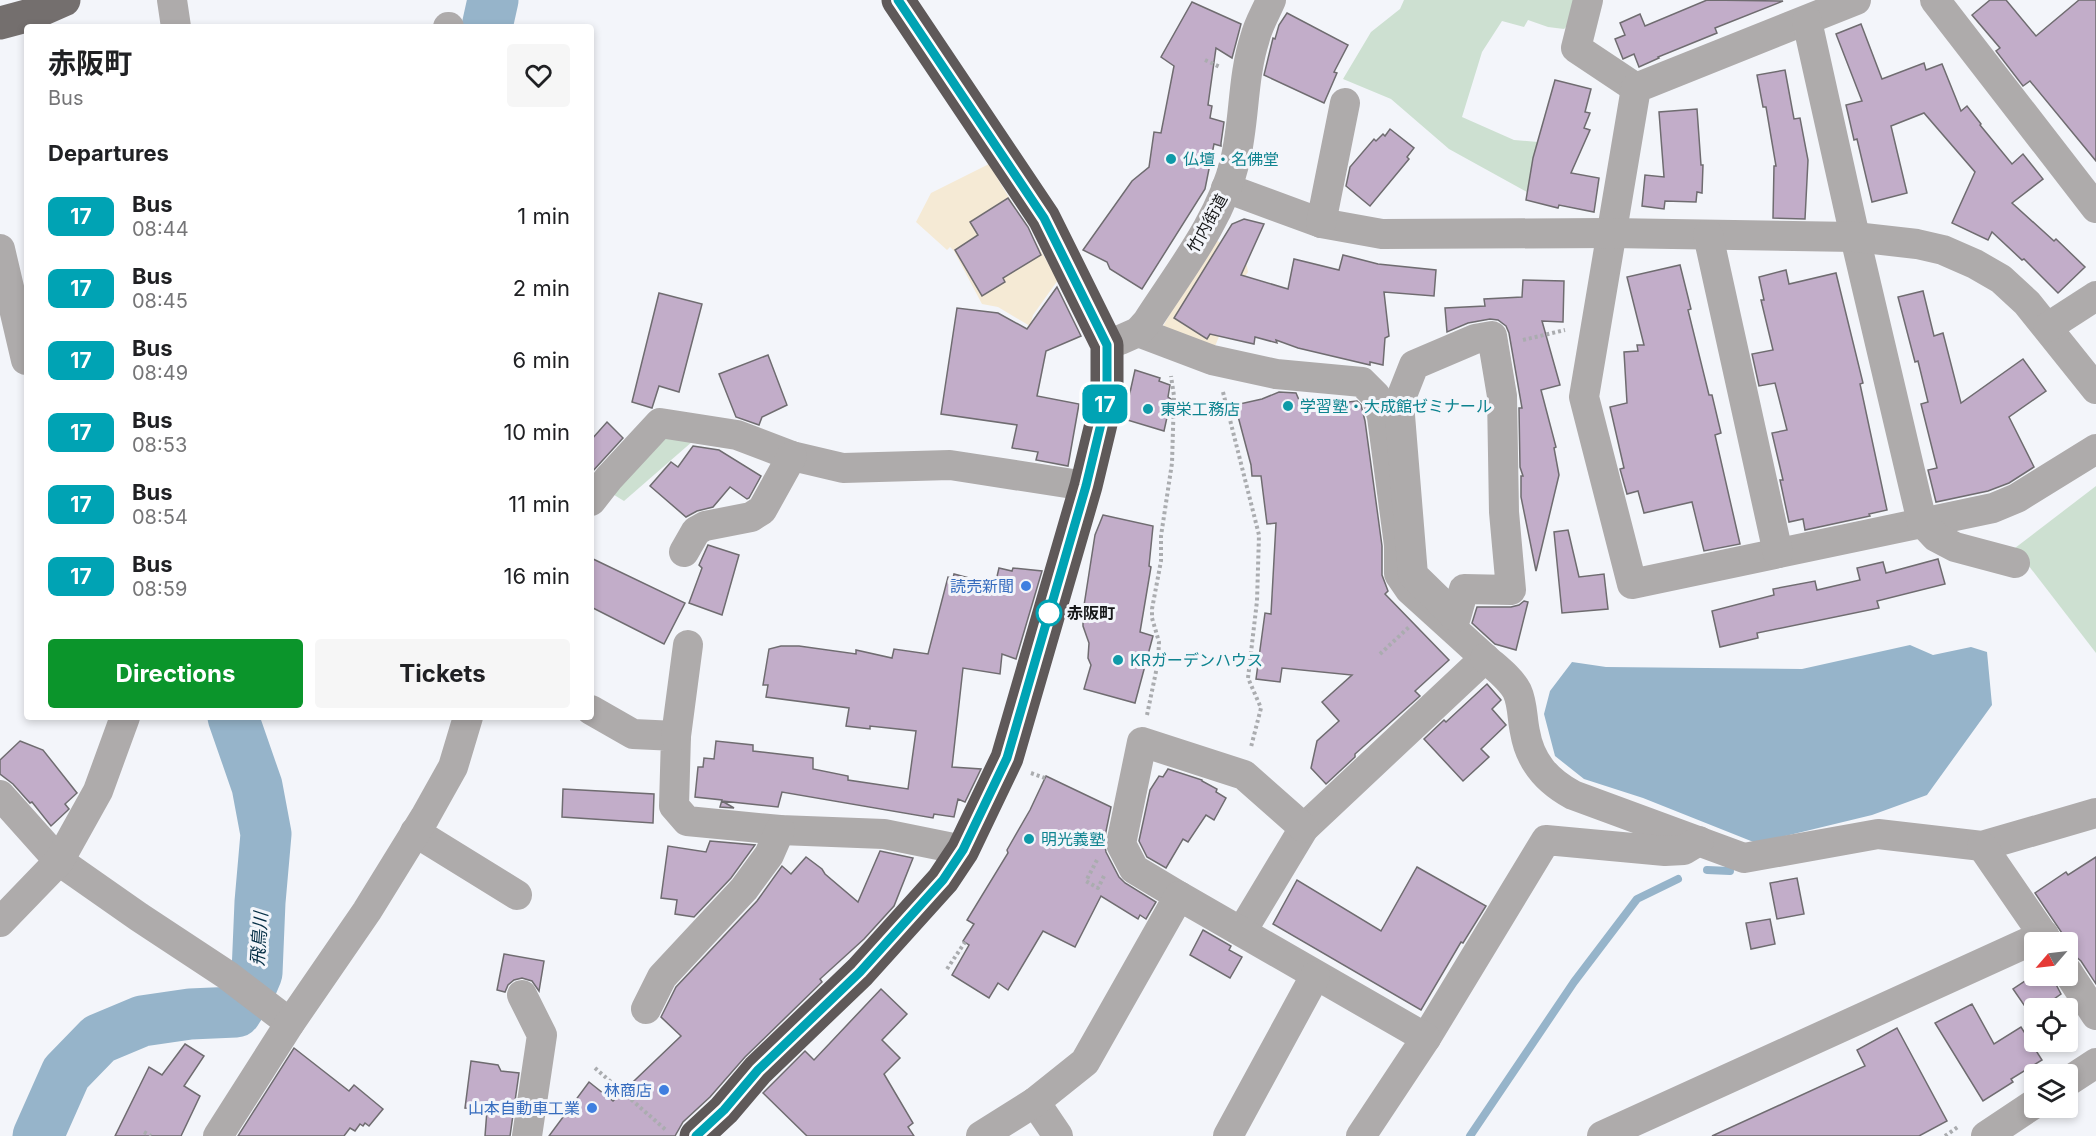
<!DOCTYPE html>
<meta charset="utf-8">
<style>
:root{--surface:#fff;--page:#f6f6f6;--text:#202124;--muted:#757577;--accent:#0b952b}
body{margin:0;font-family:Inter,"Noto Sans JP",sans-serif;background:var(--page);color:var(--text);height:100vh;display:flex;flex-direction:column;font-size:22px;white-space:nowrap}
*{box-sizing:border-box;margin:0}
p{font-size:20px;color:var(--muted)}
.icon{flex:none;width:33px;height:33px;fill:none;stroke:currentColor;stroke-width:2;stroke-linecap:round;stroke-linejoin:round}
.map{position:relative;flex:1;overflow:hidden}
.drawer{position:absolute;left:24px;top:24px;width:570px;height:696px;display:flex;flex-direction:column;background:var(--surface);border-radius:6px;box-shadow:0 3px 9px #0003}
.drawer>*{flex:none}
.badge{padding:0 12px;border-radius:9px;font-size:21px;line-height:39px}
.needle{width:39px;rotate:242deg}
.fabs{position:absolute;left:2024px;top:932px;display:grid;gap:12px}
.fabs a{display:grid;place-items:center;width:54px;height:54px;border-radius:6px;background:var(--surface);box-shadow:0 3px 9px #0003;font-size:30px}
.map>.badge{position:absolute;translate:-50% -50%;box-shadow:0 0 0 3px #fff}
h2{padding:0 24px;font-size:22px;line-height:54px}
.round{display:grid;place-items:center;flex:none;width:63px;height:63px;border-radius:6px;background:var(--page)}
.head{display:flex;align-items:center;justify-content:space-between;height:102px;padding:0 24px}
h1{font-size:28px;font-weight:700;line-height:45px}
.primary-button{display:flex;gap:12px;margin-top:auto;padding:12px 24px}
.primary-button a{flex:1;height:69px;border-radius:6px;background:var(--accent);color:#fff;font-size:24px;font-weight:700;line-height:69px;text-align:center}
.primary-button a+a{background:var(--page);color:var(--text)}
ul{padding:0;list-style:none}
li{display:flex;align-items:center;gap:18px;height:72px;padding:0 24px}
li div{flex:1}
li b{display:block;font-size:22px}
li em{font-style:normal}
li .badge{min-width:66px;font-weight:700;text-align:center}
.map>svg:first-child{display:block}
</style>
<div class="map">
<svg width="2096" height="1136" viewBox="0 0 2096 1136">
<rect width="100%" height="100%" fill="#f3f5fa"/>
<g fill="#f5ead5">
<path d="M 989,164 L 1058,280 L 1033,315 L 1030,326 L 998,307 L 982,304 L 954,251 L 950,247 L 947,250 L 916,222 L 931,193 Z"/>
<path d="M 1212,238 L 1245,256 L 1248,272 L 1240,283 L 1214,349 L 1161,330 Z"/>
</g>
<g fill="#cde0d1">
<path d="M 1404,0 L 1576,0 L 1569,24 L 1564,29 L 1548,27 L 1528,20 L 1524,27 L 1502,21 L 1482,52 L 1462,117 L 1514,140 L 1538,142 L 1527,192 L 1449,149 L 1391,99 L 1343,79 L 1371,32 L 1400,9 Z"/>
<path d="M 665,436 L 693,441 L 624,501 L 611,493 Z"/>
<path d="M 2096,486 L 2096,653 L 2015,548 Z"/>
</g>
<path fill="#96b4ca" d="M 1910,645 L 1933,655 L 1971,647 L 1987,652 L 1992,705 L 1927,795 L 1872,815 L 1756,843 L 1643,798 L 1584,779 L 1555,756 L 1544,714 L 1550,691 L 1572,662 L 1606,667 L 1802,669 Z"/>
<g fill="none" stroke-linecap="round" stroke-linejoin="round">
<g stroke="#96b4ca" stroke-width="8">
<path d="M 1707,870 L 1730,871"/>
<path d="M 1470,1136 L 1574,982 L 1637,899 L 1678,879"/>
</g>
<g stroke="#96b4ca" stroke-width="51">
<path d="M 487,27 L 493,0"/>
<path d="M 38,1136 L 66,1073 L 99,1039 L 142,1021 L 190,1014 L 236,1012 L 249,992 L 257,973 L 260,902 L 266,834 L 257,786 L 233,717"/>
</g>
</g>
<g fill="#c2adc9" stroke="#6f6c70" stroke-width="1.5">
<path d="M 1707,0 L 1783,1 L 1715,28 L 1717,33 L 1658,57 L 1659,58 L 1639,67 L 1634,54 L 1623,59 L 1615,39 L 1625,35 L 1620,23 L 1640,14 L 1645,26 Z"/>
<path d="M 1990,0 L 2006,0 L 2036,36 L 2079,0 L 2096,0 L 2096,161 L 2030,81 L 2023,86 L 1996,51 L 2000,48 L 1972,15 Z"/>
<path d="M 1192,2 L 1241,24 L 1232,58 L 1216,48 L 1208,105 L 1212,106 L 1210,118 L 1224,122 L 1221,143 L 1221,146 L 1214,144 L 1205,189 L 1142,289 L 1110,269 L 1107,262 L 1083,250 L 1132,181 L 1149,167 L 1154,132 L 1161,133 L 1174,66 L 1161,57 Z"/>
<path d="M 1287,13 L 1348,45 L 1334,72 L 1337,73 L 1324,103 L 1264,75 L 1273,38 L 1275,39 L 1279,25 Z"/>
<path d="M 1861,24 L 1882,79 L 1924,63 L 1926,70 L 1942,64 L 1961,111 L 1967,106 L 1981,124 L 1980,125 L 2012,164 L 2023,154 L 2043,179 L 2012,203 L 2054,241 L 2056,239 L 2085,267 L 2058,293 L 2024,259 L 2022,260 L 1992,232 L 1988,240 L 1952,223 L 1975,172 L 1924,113 L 1891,126 L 1907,193 L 1872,202 L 1857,139 L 1854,140 L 1846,105 L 1862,101 L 1836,34 Z"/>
<path d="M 1785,70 L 1794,119 L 1800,118 L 1808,160 L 1805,219 L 1773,218 L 1774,166 L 1776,166 L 1766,107 L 1763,107 L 1757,75 Z"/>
<path d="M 1555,80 L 1591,89 L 1585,112 L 1590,113 L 1584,128 L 1590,130 L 1571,173 L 1599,178 L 1594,212 L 1559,205 L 1558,208 L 1526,200 L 1533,158 Z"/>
<path d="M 1697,109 L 1701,165 L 1703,165 L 1702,193 L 1697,192 L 1696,202 L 1665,201 L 1664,209 L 1642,206 L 1645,175 L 1664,177 L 1659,112 Z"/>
<path d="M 1390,129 L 1414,148 L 1407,157 L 1409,159 L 1370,206 L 1346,186 L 1350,167 L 1374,139 L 1376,141 L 1383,134 L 1385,136 Z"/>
<path d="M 1008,198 L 1028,227 L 1041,255 L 1003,278 L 1005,282 L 982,296 L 955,250 L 978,235 L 970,222 Z"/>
<path d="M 1244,219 L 1264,224 L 1241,275 L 1288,289 L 1294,259 L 1339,270 L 1343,255 L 1378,264 L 1436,270 L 1434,296 L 1384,292 L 1389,336 L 1385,338 L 1383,365 L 1370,362 L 1370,365 L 1298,348 L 1276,340 L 1277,343 L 1255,337 L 1254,344 L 1210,334 L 1207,339 L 1174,318 L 1232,224 Z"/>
<path d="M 1680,265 L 1691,309 L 1688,310 L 1709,395 L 1712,395 L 1721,433 L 1715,435 L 1740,544 L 1704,551 L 1692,502 L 1644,513 L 1638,491 L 1627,494 L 1620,469 L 1624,468 L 1610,407 L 1627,403 L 1624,352 L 1638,351 L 1637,345 L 1644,345 L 1627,277 Z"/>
<path d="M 1786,270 L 1789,284 L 1836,273 L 1863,383 L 1860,384 L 1887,510 L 1869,514 L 1870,516 L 1805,530 L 1803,519 L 1789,522 L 1780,480 L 1783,480 L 1772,433 L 1787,430 L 1775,383 L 1759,386 L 1752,354 L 1773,350 L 1761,300 L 1764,300 L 1759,277 Z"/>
<path d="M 1523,280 L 1564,281 L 1563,322 L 1542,321 L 1560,385 L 1541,390 L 1556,447 L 1554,448 L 1559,475 L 1536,571 L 1521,497 L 1521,476 L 1523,476 L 1520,467 L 1519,408 L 1522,408 L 1509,333 L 1506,326 L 1498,320 L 1490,319 L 1468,323 L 1447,332 L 1445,308 L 1485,306 L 1484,299 L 1522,297 Z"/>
<path d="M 1057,287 L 1081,336 L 1046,351 L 1037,396 L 1079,404 L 1068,466 L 1036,460 L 1038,452 L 1012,448 L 1017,425 L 941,414 L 957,308 L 998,313 L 1027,329 Z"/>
<path d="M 1923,291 L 1934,336 L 1943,333 L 1961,403 L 2023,359 L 2046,391 L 2009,417 L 2034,467 L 2009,483 L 1988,491 L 1936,502 L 1928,470 L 1937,468 L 1921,404 L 1928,402 L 1918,361 L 1915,362 L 1898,297 Z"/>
<path d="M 659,293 L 702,304 L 679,392 L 659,386 L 652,408 L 632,402 Z"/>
<path d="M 768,355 L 787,405 L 762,417 L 759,425 L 736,417 L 719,374 Z"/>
<path d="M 1135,370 L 1160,378 L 1159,381 L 1170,385 L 1168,397 L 1171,399 L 1164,431 L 1124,419 Z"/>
<path d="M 1279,392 L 1296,393 L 1302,407 L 1357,401 L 1361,405 L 1365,421 L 1382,546 L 1382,575 L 1388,591 L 1385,594 L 1449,660 L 1415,691 L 1420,696 L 1355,754 L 1355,757 L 1326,784 L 1311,768 L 1317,741 L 1339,721 L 1322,702 L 1352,675 L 1282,668 L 1280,682 L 1256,679 L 1265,613 L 1271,614 L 1276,523 L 1267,524 L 1261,476 L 1252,476 L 1251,465 L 1235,405 L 1262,399 Z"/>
<path d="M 607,422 L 623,438 L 591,473 L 591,440 Z"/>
<path d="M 693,446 L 719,450 L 761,476 L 749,498 L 747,499 L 730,487 L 713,507 L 697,511 L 686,517 L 650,486 L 671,462 L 678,467 Z"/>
<path d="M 1103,515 L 1153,526 L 1149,566 L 1151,567 L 1140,632 L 1153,636 L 1135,703 L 1084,689 L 1091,665 L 1088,658 L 1089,643 L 1083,626 L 1083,612 L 1095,535 Z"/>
<path d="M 1568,530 L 1579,577 L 1604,574 L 1608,609 L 1562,613 L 1554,532 Z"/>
<path d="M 708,545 L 739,555 L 722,615 L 689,603 L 702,568 L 699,565 Z"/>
<path d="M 591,558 L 685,603 L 664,644 L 591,607 Z"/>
<path d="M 1938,559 L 1945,584 L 1877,601 L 1879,608 L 1757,633 L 1758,638 L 1720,647 L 1712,611 L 1774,595 L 1773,589 L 1815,581 L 1817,590 L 1860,580 L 1857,568 L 1883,562 L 1886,573 Z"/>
<path d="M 999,568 L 1012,571 L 1013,568 L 1042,571 L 1016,659 L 1002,654 L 1000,674 L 963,668 L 952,767 L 981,769 L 965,802 L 958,799 L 954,817 L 934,814 L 933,818 L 782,792 L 778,807 L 722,801 L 734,808 L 720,807 L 722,800 L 695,797 L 698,767 L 703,767 L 704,758 L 714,759 L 716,741 L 753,745 L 753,751 L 813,758 L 813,769 L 848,776 L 848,780 L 908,789 L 916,731 L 870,726 L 870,729 L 846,726 L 849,708 L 766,697 L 768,685 L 763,685 L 769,649 L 781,646 L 799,646 L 856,654 L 856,650 L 892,658 L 894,649 L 928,654 L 948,577 L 953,578 L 954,574 L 995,585 Z"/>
<path d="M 1524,601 L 1528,602 L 1516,650 L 1495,644 L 1472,623 L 1477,607 L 1511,607 L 1519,605 Z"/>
<path d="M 1487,684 L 1501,700 L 1492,709 L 1506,725 L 1481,749 L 1489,757 L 1463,781 L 1424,739 L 1444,720 L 1446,722 Z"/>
<path d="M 20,741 L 43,750 L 77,793 L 65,804 L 69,809 L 67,811 L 51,826 L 32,802 L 30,803 L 13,784 L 0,774 L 0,760 Z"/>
<path d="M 1168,769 L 1202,780 L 1202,781 L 1217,789 L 1216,792 L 1226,798 L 1214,820 L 1206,815 L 1188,842 L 1183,839 L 1166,868 L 1147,857 L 1139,841 L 1150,790 L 1159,776 L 1163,777 Z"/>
<path d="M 1046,776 L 1111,807 L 1104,841 L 1106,852 L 1119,877 L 1125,883 L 1156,902 L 1146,919 L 1140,915 L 1138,919 L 1101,896 L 1075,947 L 1043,931 L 1008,990 L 998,983 L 989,998 L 952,975 L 969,945 L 963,941 L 974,924 L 967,920 L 1008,853 L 1007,850 L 1030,810 Z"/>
<path d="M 563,789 L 654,794 L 653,823 L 562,817 Z"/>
<path d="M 710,841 L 755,845 L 731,878 L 694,917 L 675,914 L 677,900 L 661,898 L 668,846 L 706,852 Z"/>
<path d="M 880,851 L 913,858 L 894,906 L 864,939 L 820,979 L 822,982 L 745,1057 L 710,1097 L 683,1122 L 675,1136 L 549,1136 L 589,1082 L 613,1101 L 681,1036 L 661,1017 L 676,987 L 757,901 L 782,866 L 791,874 L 806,857 L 822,869 L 825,874 L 858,902 Z"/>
<path d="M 2096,857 L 2096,984 L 2081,961 L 2075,956 L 2067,954 L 2072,948 L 2035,893 L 2066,872 L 2068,875 Z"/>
<path d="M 1417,867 L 1486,906 L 1463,943 L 1461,942 L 1421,1010 L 1273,924 L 1297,880 L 1381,931 Z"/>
<path d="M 1797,878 L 1804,914 L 1777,919 L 1770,883 Z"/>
<path d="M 1770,919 L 1775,944 L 1751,949 L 1746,923 Z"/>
<path d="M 1203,930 L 1231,946 L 1229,950 L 1242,957 L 1230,978 L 1190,955 Z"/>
<path d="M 504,954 L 544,961 L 539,991 L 532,981 L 522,978 L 514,980 L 508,985 L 505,992 L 497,990 Z"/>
<path d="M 2034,975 L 2051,975 L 2061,994 L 2041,1008 L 2034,1008 L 2034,1012 L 2031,1015 L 2013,989 Z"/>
<path d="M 881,989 L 907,1014 L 882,1040 L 900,1058 L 884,1074 L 913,1123 L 908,1127 L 914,1136 L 807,1136 L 763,1093 L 805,1051 L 814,1060 Z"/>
<path d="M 1972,1004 L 1994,1044 L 2021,1027 L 2042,1060 L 2011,1079 L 2013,1082 L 1983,1101 L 1935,1023 Z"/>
<path d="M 1897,1028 L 1947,1121 L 1919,1136 L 1712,1136 L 1865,1066 L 1857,1050 Z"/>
<path d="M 185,1044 L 204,1056 L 184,1086 L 200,1096 L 181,1136 L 115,1136 L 149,1067 L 162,1075 Z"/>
<path d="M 294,1048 L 349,1091 L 354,1085 L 383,1109 L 369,1126 L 365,1123 L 363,1126 L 360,1124 L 355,1131 L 350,1128 L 344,1136 L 238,1136 Z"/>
<path d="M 471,1061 L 498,1065 L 501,1071 L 519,1073 L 510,1136 L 485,1136 L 487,1110 L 465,1108 Z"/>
</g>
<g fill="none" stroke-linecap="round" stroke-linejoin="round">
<g stroke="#aaacaf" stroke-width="4" stroke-dasharray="3 3" stroke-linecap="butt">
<path d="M 1205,60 L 1220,67"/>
<path d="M 1523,340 L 1565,330"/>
<path d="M 1223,392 L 1259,535 L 1257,601 L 1248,678 L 1261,708 L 1251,747"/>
<path d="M 1380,654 L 1409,627"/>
<path d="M 1147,715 L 1158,662 L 1159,642 L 1152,618 L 1152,609 L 1161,561 L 1161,536 L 1172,463 L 1174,396 L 1171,376"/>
<path d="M 1031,773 L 1045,778"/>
<path d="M 1097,860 L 1086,881 L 1098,888 L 1105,874"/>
<path d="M 947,969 L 965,942"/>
<path d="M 595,1068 L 666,1130"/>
<path d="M 144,1132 L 151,1136"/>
<path d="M 1945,1136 L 1959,1126"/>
</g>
<g stroke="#aeabab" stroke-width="30">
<path d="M 172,0 L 176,27"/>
<path d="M 1588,0 L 1576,48 L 1636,88"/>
<path d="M 1856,0 L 1636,88 L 1584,397 L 1632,584 L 1993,508 L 2017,498 L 2096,449"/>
<path d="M 1935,0 L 2096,208"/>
<path d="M 1807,21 L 1855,237 L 1922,522 L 1936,537 L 1955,547 L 2015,563"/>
<path d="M 448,27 L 449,27"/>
<path d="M 1226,188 L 1321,223 L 1382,234 L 1611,233 L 1855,237 L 1917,244 L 1943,250 L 1975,264 L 2001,279 L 2027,303 L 2096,389"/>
<path d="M 1321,223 L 1345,103"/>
<path d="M 1708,235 L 1778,553"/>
<path d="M 0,249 L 26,360"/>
<path d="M 2048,327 L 2096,296"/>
<path d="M 1138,332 L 1212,360 L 1276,374 L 1362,382 L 1376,396 L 1382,417 L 1399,545 L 1399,574 L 1410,590 L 1485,658 L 1304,828 L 1242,931"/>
<path d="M 1492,336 L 1502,396 L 1504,512 L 1511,590 L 1464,589 L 1456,617 L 1413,575 L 1399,403 L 1414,365 L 1475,339 Z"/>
<path d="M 1120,340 L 1138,332 L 1147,322 C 1179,272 1221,220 1235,161 C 1245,120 1242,78 1255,38 C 1258,25 1266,12 1271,0"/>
<path d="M 591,501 L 609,478 L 660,423 L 737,435 L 792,456 L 843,468 L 950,465 L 1086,486"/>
<path d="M 684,552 L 696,531 L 705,526 L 751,517 L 762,510 L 792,456"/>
<path d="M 1485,658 C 1496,668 1510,678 1517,691 C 1523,704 1522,719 1525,732 C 1530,762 1547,781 1573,795 L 1744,858 L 1878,834 L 1982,846 L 2096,813"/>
<path d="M 591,710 L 633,734 L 676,736 L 674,806 L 687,821 L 780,830 L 884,834 L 963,850"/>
<path d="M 676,736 L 688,645"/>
<path d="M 0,795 L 59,861 L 139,917 L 227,975 L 290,1023"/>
<path d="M 415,832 L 517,895"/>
<path d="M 1982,846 L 2048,942"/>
<path d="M 1179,896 L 1134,869 L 1121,844 L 1142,742 L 1244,775 L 1304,828"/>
<path d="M 0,922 L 59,861 L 98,791 L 125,717"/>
<path d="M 2067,971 L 2096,1015"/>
<path d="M 522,995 L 542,1035 L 527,1136"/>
<path d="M 646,1009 L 662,977 L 744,889 L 769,855 L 780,830"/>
<path d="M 1426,1038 L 1546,840 L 1665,851 L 1684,850 L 1699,841"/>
<path d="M 2067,1082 L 2096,1063"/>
<path d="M 1035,1102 L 1058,1136"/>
<path d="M 218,1136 L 290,1023 L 367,911 L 425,817 L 453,767 L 468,717"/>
<path d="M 981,1136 L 1035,1102 L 1085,1062 L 1179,896 L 1426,1038 L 1361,1136"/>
<path d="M 1228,1136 L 1315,976"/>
<path d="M 1602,1136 L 2044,935"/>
<path d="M 1986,1136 L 2034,1104"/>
</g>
<path stroke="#746f6e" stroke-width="33" d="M 0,23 L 30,15 L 64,0"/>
<path stroke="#5f5959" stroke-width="33" d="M 696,1136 L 724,1110 L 758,1070 L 860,972 L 943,880 L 963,850 L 1007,758 L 1086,486 L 1107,399 L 1107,345 L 1044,218 L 898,0"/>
</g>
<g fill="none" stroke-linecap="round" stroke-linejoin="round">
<g stroke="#fff" stroke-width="14">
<path id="line" d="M 696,1136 L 724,1110 L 758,1070 L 860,972 L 943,880 L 963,850 L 1007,758 L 1086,486 L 1107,399 L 1107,345 L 1044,218 L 898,0"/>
</g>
<use href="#line" stroke="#00a3b4" stroke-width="9"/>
</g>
<g fill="#0f9aa8" stroke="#f3f5fa" stroke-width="2">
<circle cx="1171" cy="159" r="6"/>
<circle cx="1288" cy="406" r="6"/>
<circle cx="1148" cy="409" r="6"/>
<circle cx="1118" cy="660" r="6"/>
<circle cx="1029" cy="839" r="6"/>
</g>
<g fill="#3f7fe0" stroke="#f3f5fa" stroke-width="2">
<circle cx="1026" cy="586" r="6"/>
<circle cx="664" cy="1090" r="6"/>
<circle cx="592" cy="1108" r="6"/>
</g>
<circle fill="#fff" stroke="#00a3b4" stroke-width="3" cx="1049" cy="613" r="12"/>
<g text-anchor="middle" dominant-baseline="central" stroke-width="6" stroke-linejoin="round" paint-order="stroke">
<g font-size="16" fill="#0d838f" stroke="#f3f5fa" text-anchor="start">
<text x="1183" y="159">仏壇・名佛堂</text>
<text x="1300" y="406">学習塾・大成館ゼミナール</text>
<text x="1160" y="409">東栄工務店</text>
<text x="1130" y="660">KRガーデンハウス</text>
<text x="1041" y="839">明光義塾</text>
</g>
<g font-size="16" fill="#161718" stroke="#f3f5fa">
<text transform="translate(1207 223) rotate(-61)">竹内街道</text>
</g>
<g font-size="16" fill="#366cbe" stroke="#f3f5fa" text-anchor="end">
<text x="1014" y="586">読売新聞</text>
<text x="652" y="1090">林商店</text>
<text x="580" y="1108">山本自動車工業</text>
</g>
<g font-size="16" font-weight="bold" fill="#161718" stroke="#f3f5fa" text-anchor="start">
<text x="1067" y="613">赤阪町</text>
</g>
<g font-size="18" font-style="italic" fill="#032d44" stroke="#f3f5fa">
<text transform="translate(259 939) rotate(-86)">飛鳥川</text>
</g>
</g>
</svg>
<div class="fabs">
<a><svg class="needle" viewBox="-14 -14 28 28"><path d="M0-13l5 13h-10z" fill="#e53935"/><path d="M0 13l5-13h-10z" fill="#757577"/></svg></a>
<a><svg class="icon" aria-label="locate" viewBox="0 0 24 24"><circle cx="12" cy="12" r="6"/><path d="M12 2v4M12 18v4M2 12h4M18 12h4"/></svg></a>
<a><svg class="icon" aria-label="layers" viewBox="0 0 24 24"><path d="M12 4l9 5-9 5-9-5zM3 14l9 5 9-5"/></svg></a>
</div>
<b class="badge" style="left:1105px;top:404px;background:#00a3b4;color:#fff">17</b>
<section class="drawer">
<div class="head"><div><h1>赤阪町</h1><p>Bus</p></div><a class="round"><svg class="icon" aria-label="heart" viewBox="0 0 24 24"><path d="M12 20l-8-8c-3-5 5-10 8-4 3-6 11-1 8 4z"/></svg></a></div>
<h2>Departures</h2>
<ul>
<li><span class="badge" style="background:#00a3b4;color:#fff">17</span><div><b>Bus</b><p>08:44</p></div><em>1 min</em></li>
<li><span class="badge" style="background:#00a3b4;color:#fff">17</span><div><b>Bus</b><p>08:45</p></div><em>2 min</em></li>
<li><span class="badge" style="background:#00a3b4;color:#fff">17</span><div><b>Bus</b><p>08:49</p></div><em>6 min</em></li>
<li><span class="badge" style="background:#00a3b4;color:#fff">17</span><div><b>Bus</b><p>08:53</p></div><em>10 min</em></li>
<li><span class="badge" style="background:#00a3b4;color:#fff">17</span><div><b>Bus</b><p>08:54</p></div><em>11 min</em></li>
<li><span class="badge" style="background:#00a3b4;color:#fff">17</span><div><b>Bus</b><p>08:59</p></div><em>16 min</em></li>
</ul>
<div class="primary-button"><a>Directions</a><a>Tickets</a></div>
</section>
</div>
